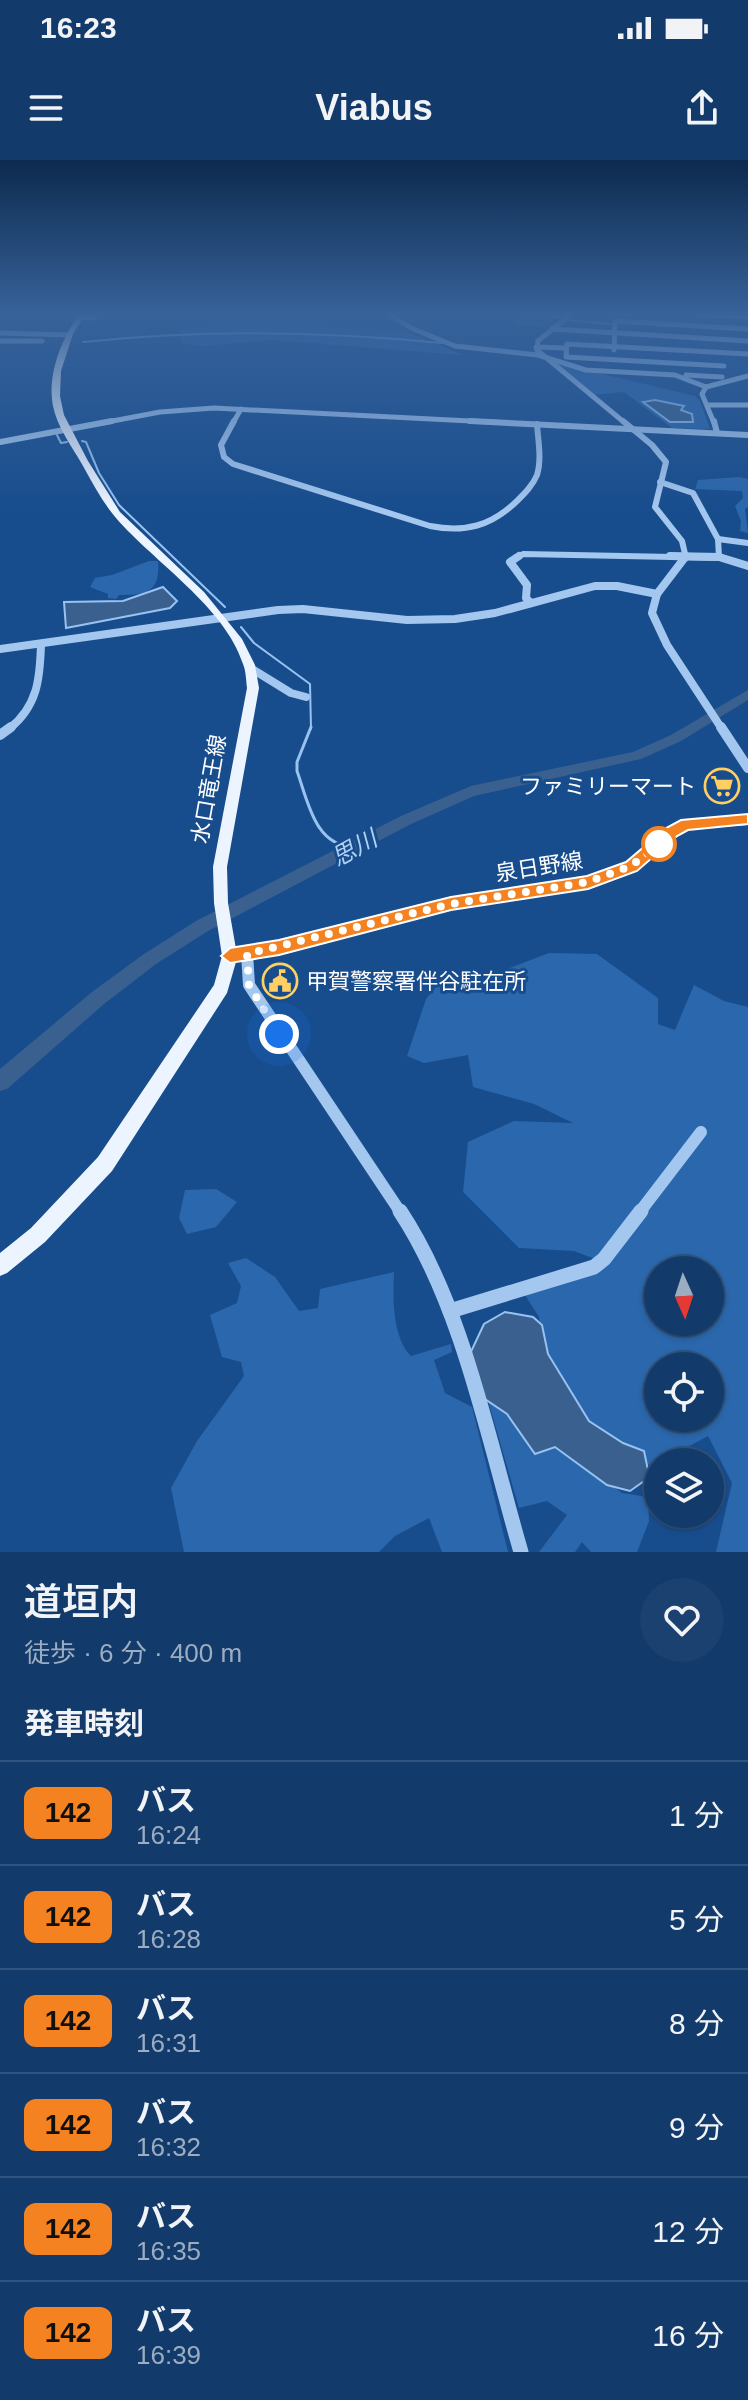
<!DOCTYPE html>
<html lang="ja">
<meta charset="utf-8">
<style>
:root{--surface:#123a6a;--page:#1b4170;--text:#f1f3f6;--muted:#9cadc1;--line:#31547e}
body{margin:0;font-family:Helvetica,"Noto Sans JP",sans-serif;background:var(--page);color:var(--text);height:100vh;display:flex;flex-direction:column;font-size:30px;white-space:nowrap}
*{box-sizing:border-box;margin:0}
p{font-size:26px;color:var(--muted)}
.icon{flex:none;width:44px;height:44px;fill:none;stroke:currentColor;stroke-width:2;stroke-linecap:round;stroke-linejoin:round}
.map{position:relative;height:1392px;overflow:hidden}
.side{display:flex;flex-direction:column;background:var(--surface);flex:1}
.side>*{flex:none}
.badge{padding:0 16px;border-radius:12px;font-size:28px;line-height:52px}
.needle{width:52px;rotate:177deg}
.fabs{position:absolute;left:644px;top:1096px;display:grid;gap:16px}
.fabs a{display:grid;place-items:center;width:80px;height:80px;border-radius:50%;background:var(--surface);box-shadow:0 2px 6px #0004,0 0 0 2px var(--line);font-size:40px}
.you{position:absolute;width:40px;height:40px;margin:-20px;border:6px solid #fff;border-radius:50%;background:#1a73e8;box-shadow:0 0 0 12px #1a73e833}
.map>.badge{position:absolute;translate:-50% -50%;box-shadow:0 0 0 4px #fff}
h2{padding:0 24px;font-size:30px;line-height:72px}
.round{display:grid;place-items:center;flex:none;width:84px;height:84px;border-radius:42px;background:var(--page)}
.headline{display:flex;align-items:center;justify-content:space-between;height:136px;padding:0 24px}
h1{font-size:38px;font-weight:600;line-height:60px}
ul{padding:0;list-style:none}
li{display:flex;align-items:center;gap:24px;height:104px;padding:0 24px;border-top:2px solid var(--line)}
li div{flex:1}
li b{display:block;font-size:30px}
li em{font-style:normal}
li .badge{min-width:88px;font-weight:700;text-align:center}
.status{display:flex;justify-content:space-between;align-items:center;height:56px;padding:0 40px;background:var(--surface);direction:ltr}
.status svg{height:22px;fill:currentColor}
header{display:flex;justify-content:space-between;align-items:center;height:104px;padding:0 24px;background:var(--surface);font-size:36px;font-weight:600}
.map>svg:first-child{display:block}
</style>
<div class="status"><b>16:23</b><svg viewBox="0 0 49 12"><path d="M0 12V9h3v3zM5 12V6h3v6zM10 12V3h3v9zM15 12V0h3v12zM26 1h20v11H26zM47 4h2v5h-2z"/></svg></div>
<header><svg class="icon" aria-label="menu" viewBox="0 0 24 24"><path d="M4 6h16M4 12h16M4 18h16"/></svg>Viabus<svg class="icon" aria-label="share" viewBox="0 0 24 24"><path d="M12 15V3M7 8l5-5 5 5M5 13v7h14v-7"/></svg></header>
<div class="map">
<svg width="748" height="1392" viewBox="0 0 748 1392">
<rect width="100%" height="100%" fill="#184d8d"/>
<g fill="#2b67ac" fill-rule="evenodd">
<path d="M 311,164 L 405,171 L 463,195 L 273,180 L 203,186 L 183,183 L 180,177 L 182,171 C 223,160 270,164 311,164 Z"/>
<path d="M 552,202 L 695,236 L 700,241 L 710,269 L 672,268 L 624,232 L 593,235 Z"/>
<path d="M 739,317 L 748,319 L 748,347 L 745,349 L 748,373 L 740,371 L 741,361 L 735,346 L 743,338 L 742,331 L 695,329 L 698,320 Z"/>
<path d="M 149,401 L 158,401 C 160,431 149,435 119,435 L 116,439 L 108,438 L 108,434 L 90,427 L 95,418 L 112,415 Z"/>
<path d="M 549,793 L 597,794 L 658,838 L 658,864 L 675,870 L 694,825 L 724,841 L 748,847 L 748,1392 L 716,1392 L 732,1323 L 708,1276 L 652,1306 L 591,1278 L 545,1198 L 539,1157 L 525,1135 L 608,1104 L 574,1091 L 519,1088 L 463,1032 L 468,982 L 514,961 L 573,963 L 534,944 L 473,927 L 468,895 L 424,903 L 407,896 L 426,839 L 448,812 L 497,813 ZM 658,1110 L 710,1110 L 710,1162 L 658,1162 ZM 658,1206 L 710,1206 L 710,1258 L 658,1258 Z"/>
<path d="M 216,1029 L 237,1042 L 216,1067 L 187,1074 L 179,1058 L 185,1030 Z"/>
<path d="M 246,1098 L 275,1117 L 299,1151 L 318,1148 L 320,1129 L 394,1112 C 393,1138 392,1177 411,1196 L 451,1184 L 452,1192 L 434,1200 L 445,1233 L 472,1247 L 508,1392 L 442,1392 L 429,1358 L 395,1376 L 379,1392 L 184,1392 L 171,1328 L 197,1281 L 244,1216 L 241,1202 L 222,1197 L 210,1155 L 237,1143 L 241,1126 L 228,1103 Z"/>
<path d="M 485,1230 L 511,1252 L 532,1290 L 554,1282 L 622,1333 L 648,1337 L 649,1361 L 637,1392 L 591,1392 L 582,1382 L 575,1392 L 539,1392 L 567,1355 L 547,1341 L 519,1348 Z"/>
</g>
<g fill="#3a608f" stroke="#97c2f1" stroke-width="2">
<path d="M 655,240 L 684,246 L 681,250 L 692,254 L 693,262 L 670,262 L 643,242 Z"/>
<path d="M 163,427 L 177,441 L 170,448 L 66,468 L 64,442 L 123,441 Z"/>
<path d="M 505,1152 L 533,1157 L 542,1165 L 548,1194 L 589,1261 L 623,1283 L 644,1291 L 648,1310 L 647,1319 L 630,1331 L 607,1325 L 555,1287 L 535,1294 L 507,1254 L 479,1235 L 468,1198 L 484,1164 Z"/>
</g>
<g fill="none" stroke-linecap="round" stroke-linejoin="round">
<g stroke="#97c2f1" stroke-width="2">
<path d="M 549,155 L 560,158"/>
<path d="M 569,160 L 610,164"/>
<path d="M 83,182 C 203,169 322,171 442,183"/>
<path d="M 57,275 L 61,283 L 67,282"/>
<path d="M 82,281 L 86,282 L 99,313 L 119,345 L 225,447"/>
<path d="M 241,467 L 254,483 L 310,524 L 311,569"/>
</g>
<path stroke="#97c2f1" stroke-width="3" d="M 311,567 L 297,602 L 297,611 C 308,642 315,687 355,687"/>
<path fill="#3a608f" fill-rule="evenodd" d="M 748,530 L 748,540 L 681,581 L 641,599 L 474,636 L 411,664 L 208,771 L 156,804 L 104,844 L 7,929 L 0,931 L 0,909 L 92,832 L 144,794 L 196,761 L 401,656 L 471,626 L 633,592 L 671,575 Z"/>
<g stroke="#a4c7ef" stroke-width="5">
<path d="M 391,155 L 411,168 L 455,186 L 538,195 L 586,210 L 675,215 L 706,227 L 748,216"/>
<path d="M 570,155 L 538,181 L 537,190 L 625,263"/>
<path d="M 80,157 L 95,158"/>
<path d="M 552,169 L 748,181"/>
<path d="M 0,173 L 70,175"/>
<path d="M 0,181 L 42,181"/>
<path d="M 536,187 L 566,188"/>
<path d="M 614,190 L 615,161 L 748,169"/>
<path d="M 724,206 L 566,197 L 567,184 L 748,194"/>
<path d="M 686,215 L 722,217"/>
<path d="M 706,227 L 702,234 L 714,263"/>
<path d="M 709,245 L 748,245"/>
<path d="M 102,263 L 160,252 L 214,248 L 510,263"/>
<path d="M 233,263 L 241,249"/>
</g>
<g stroke="#a4c7ef" stroke-width="6">
<path d="M 234,261 L 221,285 L 224,297 L 233,304 L 430,366 C 465,373 491,366 517,341 C 525,333 533,325 537,315 C 542,299 538,280 537,264"/>
<path d="M 470,261 L 748,275"/>
<path d="M 623,261 L 652,285 L 666,302 L 655,347 L 682,381 L 686,398"/>
<path d="M 714,261 L 717,273"/>
<path d="M 0,282 L 112,261"/>
<path d="M 660,322 L 693,333 L 718,379 L 719,397"/>
<path d="M 718,379 L 748,383"/>
<path d="M 516,398 L 523,394 L 723,398"/>
</g>
<g stroke="#a4c7ef" stroke-width="8">
<path d="M 519,396 L 510,402 L 527,425 L 526,438 L 531,443"/>
<path d="M 670,396 L 719,397 L 748,406"/>
<path d="M 686,396 L 657,434 L 652,453 L 667,485 L 722,569"/>
<path d="M 0,489 L 278,450 L 303,449 L 407,460 L 455,459 L 495,453 L 595,426 L 617,426 L 657,434"/>
<path d="M 252,509 L 291,533 L 306,537"/>
<path d="M 9,569 C 38,546 40,518 41,484"/>
</g>
<g stroke="#a4c7ef" stroke-width="10">
<path d="M 721,567 L 748,608"/>
<path d="M 0,575 L 11,567"/>
</g>
<g stroke="#a4c7ef" stroke-width="12">
<path d="M 247,794 L 249,825 L 401,1053"/>
<path d="M 639,1053 L 701,972"/>
</g>
<g stroke="#a4c7ef" stroke-width="15">
<path d="M 400,1051 C 463,1146 489,1283 521,1392"/>
<path d="M 450,1151 L 594,1107 L 604,1099 L 641,1051"/>
</g>
<path fill="#ecf4ff" fill-rule="evenodd" d="M 79,155 L 85,155 L 73,174 L 61,211 L 60,236 L 64,255 L 88,301 L 120,352 L 204,432 L 242,479 L 255,505 L 259,528 L 227,707 L 228,743 L 236,789 L 250,787 L 451,738 L 587,717 L 626,702 L 666,668 L 681,660 L 748,655 L 748,665 L 688,669 L 676,676 L 636,710 L 588,728 L 451,750 L 250,801 L 236,802 L 227,833 L 112,1011 L 45,1082 L 7,1113 L 0,1116 L 0,1093 L 31,1068 L 98,997 L 214,825 L 222,796 L 214,743 L 213,707 L 247,528 C 246,520 246,511 243,504 C 225,447 154,402 116,358 C 103,343 93,324 83,306 C 73,288 57,267 53,246 C 47,216 61,179 79,155 Z"/>
<path fill="#fff" fill-rule="evenodd" d="M 697,155 L 748,155 L 748,159 L 700,157 Z"/>
</g>
<path fill="#38669d" d="M 552,157 L 551,163 L 543,167 L 515,165 L 515,159 Z"/>
<path fill="#2e537f" d="M 552,157 L 551,163 L 543,167 L 544,160 Z"/>
<path fill="#4177b6" stroke="#2e537f" stroke-width="2" d="M 523,155 L 551,155 L 552,157 L 544,160 L 515,159 Z"/>
<linearGradient id="sky" x2="0" y2="1"><stop stop-color="#0d2a4e"/><stop offset="0.44" stop-color="#37629a"/><stop offset="1" stop-color="#37629a" stop-opacity="0"/></linearGradient>
<rect width="748" height="349" fill="url(#sky)"/>
<path fill="#f58220" stroke="#fff" stroke-width="2" d="M 748,654 L 748,664 L 688,670 L 677,676 L 637,711 L 588,729 L 451,750 L 279,795 L 230,803 L 221,796 L 230,788 L 279,780 L 451,737 L 587,716 L 626,702 L 666,668 L 681,660 Z"/>
<g fill="none" stroke-linecap="round" stroke-linejoin="round">
<path stroke="#fff" stroke-width="8" stroke-dasharray="0 14.4" d="M 279,874 L 249,825 L 247,794 L 451,744 L 588,722 L 631,706 L 659,684"/>
</g>
<defs>
<g id="supermarket-ring" transform="scale(1.8)"><circle r="9.5" fill="#184d8d" stroke="#ffcf62" stroke-width="1.5"/><path d="M-6-5.5h2.5l.6 2H6L4.5 2H-2.5L-4.4-4H-6ZM-1.5 3.2a1.3 1.3 0 1 0 .1 0ZM3 3.2a1.3 1.3 0 1 0 .1 0Z" fill="#ffcf62"/></g>
<g id="civic-ring" transform="scale(1.8)"><circle r="9.5" fill="#184d8d" stroke="#ffcf62" stroke-width="1.5"/><path d="M-.6-6.5H3V-4.5H.6V-3L4-1V1h2V6H-6V1h2V-1L-.6-3ZM-1.2 2.5V6h2.4V2.5Z" fill="#ffcf62"/></g>
</defs>
<g fill-rule="evenodd">
<use href="#supermarket-ring" x="722" y="626"/>
<use href="#civic-ring" x="280" y="821"/>
</g>
<circle fill="#fff" stroke="#f58220" stroke-width="4" cx="659" cy="684" r="16"/>
<g text-anchor="middle" dominant-baseline="central" stroke-width="6" stroke-linejoin="round" paint-order="stroke">
<g font-size="22" fill="#fff" stroke="#184d8d" text-anchor="end">
<text x="696" y="626">ファミリーマート</text>
<text x="306" y="821" text-anchor="start">甲賀警察署伴谷駐在所</text>
</g>
<g font-size="22" fill="#fff" stroke="#184d8d">
<text transform="translate(209 629) rotate(-80)">水口竜王線</text>
<text transform="translate(539 707) rotate(-9)">泉日野線</text>
</g>
<g font-size="24" font-style="italic" fill="#b0d1f6" stroke="#184d8d">
<text transform="translate(354 688) rotate(-29)">思川</text>
</g>
</g>
</svg>
<div class="fabs">
<a><svg class="needle" viewBox="-14 -14 28 28"><path d="M0-13l5 13h-10z" fill="#e53935"/><path d="M0 13l5-13h-10z" fill="#9cadc1"/></svg></a>
<a><svg class="icon" aria-label="locate" viewBox="0 0 24 24"><circle cx="12" cy="12" r="6"/><path d="M12 2v4M12 18v4M2 12h4M18 12h4"/></svg></a>
<a><svg class="icon" aria-label="layers" viewBox="0 0 24 24"><path d="M12 4l9 5-9 5-9-5zM3 14l9 5 9-5"/></svg></a>
</div>
<div class="you" style="left:279px;top:874px"></div>
</div>
<section class="side">
<div class="headline"><div><h1>道垣内</h1><p>徒歩 · 6 分 · 400 m</p></div><a class="round"><svg class="icon" aria-label="heart" viewBox="0 0 24 24"><path d="M12 20l-8-8c-3-5 5-10 8-4 3-6 11-1 8 4z"/></svg></a></div>
<h2>発車時刻</h2>
<ul>
<li><span class="badge" style="background:#f58220;color:#111">142</span><div><b>バス</b><p>16:24</p></div><em>1 分</em></li>
<li><span class="badge" style="background:#f58220;color:#111">142</span><div><b>バス</b><p>16:28</p></div><em>5 分</em></li>
<li><span class="badge" style="background:#f58220;color:#111">142</span><div><b>バス</b><p>16:31</p></div><em>8 分</em></li>
<li><span class="badge" style="background:#f58220;color:#111">142</span><div><b>バス</b><p>16:32</p></div><em>9 分</em></li>
<li><span class="badge" style="background:#f58220;color:#111">142</span><div><b>バス</b><p>16:35</p></div><em>12 分</em></li>
<li><span class="badge" style="background:#f58220;color:#111">142</span><div><b>バス</b><p>16:39</p></div><em>16 分</em></li>
</ul>
</section>
